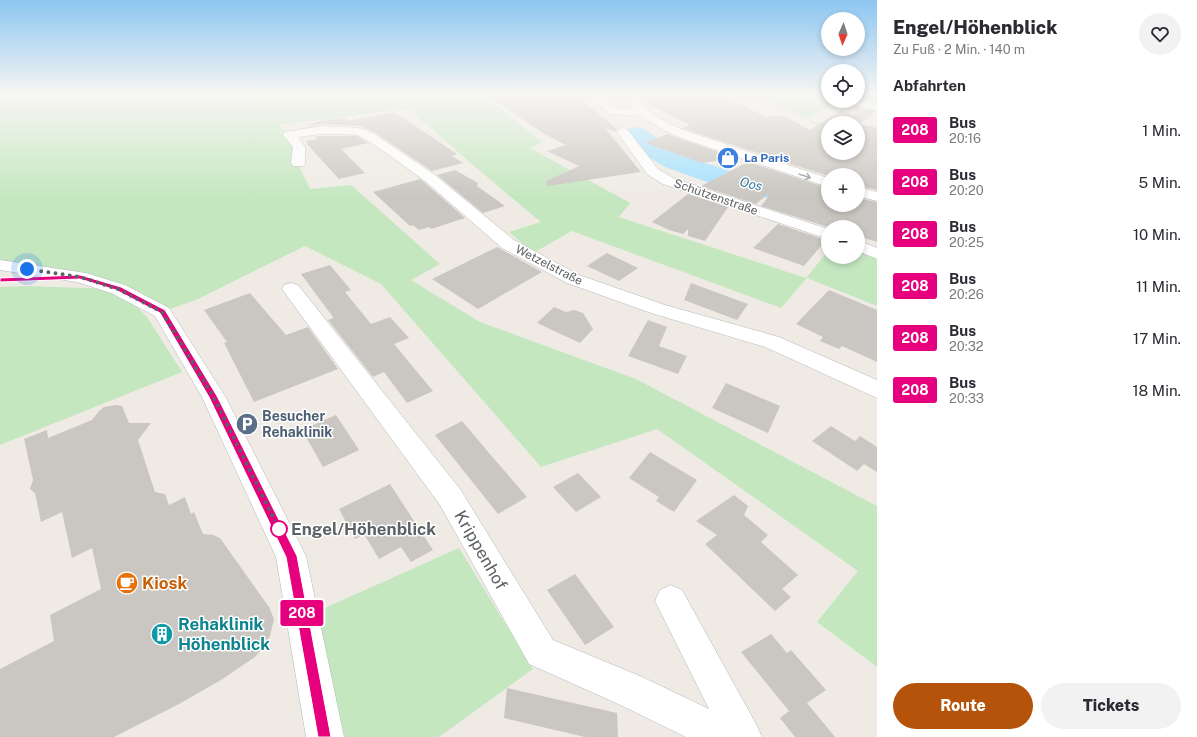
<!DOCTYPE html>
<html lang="de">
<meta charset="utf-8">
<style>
:root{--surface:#fff;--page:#f2f2f3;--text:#2b2b33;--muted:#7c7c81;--accent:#b45309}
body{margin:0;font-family:"Public Sans",sans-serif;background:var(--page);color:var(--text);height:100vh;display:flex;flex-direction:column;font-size:15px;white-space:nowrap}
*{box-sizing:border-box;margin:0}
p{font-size:13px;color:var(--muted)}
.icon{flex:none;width:22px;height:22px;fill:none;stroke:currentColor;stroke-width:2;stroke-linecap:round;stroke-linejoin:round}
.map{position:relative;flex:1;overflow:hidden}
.drawer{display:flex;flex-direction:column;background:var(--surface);width:320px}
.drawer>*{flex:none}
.badge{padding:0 8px;border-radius:3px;font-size:14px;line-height:26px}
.needle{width:26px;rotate:183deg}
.fabs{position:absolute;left:821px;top:12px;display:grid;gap:8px}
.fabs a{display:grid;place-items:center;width:44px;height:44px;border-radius:50%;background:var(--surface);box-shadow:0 2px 6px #0003;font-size:20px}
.you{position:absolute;width:20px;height:20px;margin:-10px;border:3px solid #fff;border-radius:50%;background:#1a73e8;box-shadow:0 0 0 6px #1a73e833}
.map>.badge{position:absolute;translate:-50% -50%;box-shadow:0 0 0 2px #fff}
h2{padding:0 16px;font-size:15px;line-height:36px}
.round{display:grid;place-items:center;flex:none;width:42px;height:42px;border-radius:21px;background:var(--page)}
.overview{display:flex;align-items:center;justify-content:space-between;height:68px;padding:0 16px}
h1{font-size:19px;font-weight:800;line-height:30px}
.primary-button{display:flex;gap:8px;margin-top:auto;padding:8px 16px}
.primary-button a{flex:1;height:46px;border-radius:24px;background:var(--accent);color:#fff;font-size:16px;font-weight:800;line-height:46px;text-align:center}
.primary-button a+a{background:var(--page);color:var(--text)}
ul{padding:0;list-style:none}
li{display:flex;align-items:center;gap:12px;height:52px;padding:0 16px}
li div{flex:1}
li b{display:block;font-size:15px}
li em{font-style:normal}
li .badge{min-width:44px;font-weight:700;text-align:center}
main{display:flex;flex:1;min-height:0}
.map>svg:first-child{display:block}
</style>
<main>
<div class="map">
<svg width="877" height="737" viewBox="0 0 877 737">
<rect width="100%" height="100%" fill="#efebe4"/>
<g fill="#c4e7c0">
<path d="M 38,94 L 234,94 L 245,101 L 263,94 L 479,94 L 485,96 L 542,142 L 530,148 L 630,203 L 619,217 L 806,278 L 828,251 L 828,257 L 858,257 L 858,248 L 877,253 L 877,306 L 807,278 L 781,308 L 572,231 L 533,253 L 509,232 L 541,222 L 474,166 L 409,109 L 278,125 L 289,135 L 299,147 L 298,164 L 310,189 L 351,185 L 440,264 L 411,280 L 480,322 L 636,379 L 877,506 L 877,667 L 817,622 L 858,571 L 657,429 L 541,467 L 381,284 L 305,246 L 198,299 L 162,312 L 120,290 L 147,317 L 182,372 L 0,445 L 0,287 L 26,286 L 116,289 L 0,265 L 0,97 Z"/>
<path d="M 751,94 L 801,94 L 828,99 L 828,101 L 838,101 L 808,120 L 828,125 L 828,133 L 808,120 Z"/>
<path d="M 459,548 L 533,669 L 439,737 L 344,737 L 309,615 Z"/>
</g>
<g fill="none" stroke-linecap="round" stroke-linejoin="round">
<path fill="#a3e1ff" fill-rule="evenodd" d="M 636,127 L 645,129 L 666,145 L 705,163 L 744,175 L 828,191 L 828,205 L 840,205 L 828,209 L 763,197 L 707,182 L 665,167 L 648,157 L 627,139 L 624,134 L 627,129 Z"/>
</g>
<g fill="#cac6c1" fill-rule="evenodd">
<path d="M 485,94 L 574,94 L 617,129 L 616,132 L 605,128 L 641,172 L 547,186 L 546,181 L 579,166 L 547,151 L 566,145 L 543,133 Z"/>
<path d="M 701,94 L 719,94 L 766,117 L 783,115 L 809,130 L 841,111 L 854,114 L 857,107 L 877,111 L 859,124 L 877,128 L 877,190 L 858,186 L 858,175 L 828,175 L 828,176 L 763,155 L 765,154 L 761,154 L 693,132 L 683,128 L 690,125 L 640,100 L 638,98 ZM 828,123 L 858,123 L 858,153 L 828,153 Z"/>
<path d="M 863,94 L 877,94 L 877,102 L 860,99 Z"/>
<path d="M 394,112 L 457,154 L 452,156 L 463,163 L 432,171 L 374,132 L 359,126 L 322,124 L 310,126 L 309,124 L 316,123 L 316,122 L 345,118 L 347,121 Z"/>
<path d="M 668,134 L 683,140 L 736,158 L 702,163 L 645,143 Z"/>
<path d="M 316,136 L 357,136 L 368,143 L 341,149 L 365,173 L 339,179 L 307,144 L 308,143 L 306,141 L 317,139 Z"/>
<path d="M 748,162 L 828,188 L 828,205 L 858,205 L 858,198 L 877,202 L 877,242 L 858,236 L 858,227 L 828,227 L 761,206 L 769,196 L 768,194 L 756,204 L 701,186 Z"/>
<path d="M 455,170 L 478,183 L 477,186 L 505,206 L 483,213 L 437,175 Z"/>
<path d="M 420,179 L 424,182 L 465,218 L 431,229 L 429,227 L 419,230 L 413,225 L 410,226 L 373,192 Z"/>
<path d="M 688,194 L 728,207 L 705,241 L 688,236 L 688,229 L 683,234 L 669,230 L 652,222 Z"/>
<path d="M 778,224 L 826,240 L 804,266 L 753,248 Z"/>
<path d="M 497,247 L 542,272 L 478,309 L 432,279 Z"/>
<path d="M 607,253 L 638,268 L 619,281 L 587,266 Z"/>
<path d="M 330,265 L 351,290 L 345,292 L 371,324 L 390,317 L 409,338 L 394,344 L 433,391 L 407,403 L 384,372 L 373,377 L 328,320 L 333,318 L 333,317 L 301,274 Z"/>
<path d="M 691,283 L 748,304 L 737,320 L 684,300 Z"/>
<path d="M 829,290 L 877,310 L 877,362 L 842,346 L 839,349 L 820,341 L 823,337 L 796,324 Z"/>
<path d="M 250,293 L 286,335 L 308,327 L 338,369 L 254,402 L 224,343 L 227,342 L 204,310 Z"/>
<path d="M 554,307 L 566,312 L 574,310 L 583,313 L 593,329 L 580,343 L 537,323 Z"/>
<path d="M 648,320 L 667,327 L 659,346 L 687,356 L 678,374 L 628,356 Z"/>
<path d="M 726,383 L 780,406 L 768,433 L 712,408 Z"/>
<path d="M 116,405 L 122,406 L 129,423 L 151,423 L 138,440 L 155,492 L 165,494 L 169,505 L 185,497 L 191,514 L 194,512 L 203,534 L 213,535 L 220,538 L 269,607 L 274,619 L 270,636 L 265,646 L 255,657 L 221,680 L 179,704 L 114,737 L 0,737 L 0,669 L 54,641 L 50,615 L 101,589 L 92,548 L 72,558 L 62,512 L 41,522 L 35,493 L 30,489 L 33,480 L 24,439 L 47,430 L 48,438 L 92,420 L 99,411 L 104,407 Z"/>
<path d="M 336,415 L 359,450 L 323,467 L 302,430 Z"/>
<path d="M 462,421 L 489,453 L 527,497 L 498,514 L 435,435 Z"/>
<path d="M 831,426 L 855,441 L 860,436 L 877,447 L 877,472 L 864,464 L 857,471 L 812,441 Z"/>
<path d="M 650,452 L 697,480 L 674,512 L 656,501 L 659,497 L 629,478 Z"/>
<path d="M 578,473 L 601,497 L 576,512 L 553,487 Z"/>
<path d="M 390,484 L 433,550 L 411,562 L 401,547 L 379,559 L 364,534 L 355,539 L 339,509 Z"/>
<path d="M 734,495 L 748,506 L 744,515 L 768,535 L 761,542 L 798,575 L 782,589 L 791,597 L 775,611 L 705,544 L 717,535 L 696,521 Z"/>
<path d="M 575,574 L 614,627 L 585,645 L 547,590 Z"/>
<path d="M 771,634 L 787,653 L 791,650 L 826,690 L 807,703 L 835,737 L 795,737 L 780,718 L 789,711 L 741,652 Z"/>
<path d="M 507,688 L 617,713 L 618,737 L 585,737 L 504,718 Z"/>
</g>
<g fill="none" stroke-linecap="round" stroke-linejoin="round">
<g stroke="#b4b7bb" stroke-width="1">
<g id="minor">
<path d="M 0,94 L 22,94 L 17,97 L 0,98 Z"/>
<path d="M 583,94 L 594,94 L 617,109 L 634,109 L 624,94 L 634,94 C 648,116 669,124 692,133 L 828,178 L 828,187 L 684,139 L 663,130 L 641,116 L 610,114 Z"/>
<path d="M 805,94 L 828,94 L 828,100 L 806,96 Z"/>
<path d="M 858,100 L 877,104 L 877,110 L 843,103 L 842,101 Z"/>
<path d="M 322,126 L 359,128 L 373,133 L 435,175 L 514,240 L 579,275 L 665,305 L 779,337 L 877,380 L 877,398 L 765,347 L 651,313 L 567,283 L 502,248 L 425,181 L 385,152 L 365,139 L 357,135 L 341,134 L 322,134 L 298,137 L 305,147 L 305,163 L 303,166 L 293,166 L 291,163 L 293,147 L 283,135 L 285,132 Z"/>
<path d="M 623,128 L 627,129 L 658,169 L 673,178 L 828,229 L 828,239 L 663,184 L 648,175 L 619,135 L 617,132 L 619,129 Z"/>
<path d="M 858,187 L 877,192 L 877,201 L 858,196 Z"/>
<path d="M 858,240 L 877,248 L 877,259 L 858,251 Z"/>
<path d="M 0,260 L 86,273 L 125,285 L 169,308 L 225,396 L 306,556 L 344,737 L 306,737 L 276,557 L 202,397 L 155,316 L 111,293 L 77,282 L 0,270 Z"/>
<path d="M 291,283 L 298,285 L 460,489 L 553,640 L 640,676 L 709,709 L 655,601 L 660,590 L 671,585 L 682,590 L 756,724 L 762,737 L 686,737 L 614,702 L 529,664 L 440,505 L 282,289 L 284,285 Z"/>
</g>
</g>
<use href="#minor" fill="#fff" fill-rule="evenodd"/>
</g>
<defs><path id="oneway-shaft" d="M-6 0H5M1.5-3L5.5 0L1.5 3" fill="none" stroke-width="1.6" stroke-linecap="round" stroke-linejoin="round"/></defs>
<use stroke="#9da0a3" href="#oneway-shaft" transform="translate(805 176) rotate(18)"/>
<linearGradient id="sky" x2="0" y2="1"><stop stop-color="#8cc6f1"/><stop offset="0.48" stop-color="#f8f6f3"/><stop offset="1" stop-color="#f8f6f3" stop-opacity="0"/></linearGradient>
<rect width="877" height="197" fill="url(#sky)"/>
<path fill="#e6007e" stroke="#fff" d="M 80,275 L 121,287 L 165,310 L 217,396 L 297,556 L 331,737 L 318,737 L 286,557 L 209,397 L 160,313 L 116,290 L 80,279 L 0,282 L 0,278 Z"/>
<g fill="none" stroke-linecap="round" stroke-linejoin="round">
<path stroke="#5c6165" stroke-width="4" stroke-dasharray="0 7.2" d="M 27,269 L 80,277 L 118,289 L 162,312 L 213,396 L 279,529"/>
</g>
<defs>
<g id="shop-disc" transform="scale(1.15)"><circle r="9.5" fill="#3f7fe0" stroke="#fff"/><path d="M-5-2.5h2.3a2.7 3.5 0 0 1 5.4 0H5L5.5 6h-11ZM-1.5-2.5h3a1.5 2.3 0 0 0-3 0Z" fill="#fff"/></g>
<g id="parking-disc" transform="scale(1.15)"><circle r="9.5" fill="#5c6f8a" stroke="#fff"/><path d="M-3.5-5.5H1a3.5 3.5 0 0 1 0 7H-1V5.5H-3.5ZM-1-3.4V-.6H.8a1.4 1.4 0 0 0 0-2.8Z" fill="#fff"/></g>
<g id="cafe-disc" transform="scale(1.15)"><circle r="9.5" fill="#e8710a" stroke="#fff"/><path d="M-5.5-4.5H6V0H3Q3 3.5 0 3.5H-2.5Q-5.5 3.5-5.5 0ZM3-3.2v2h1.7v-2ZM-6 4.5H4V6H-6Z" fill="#fff"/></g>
<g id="building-disc" transform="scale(1.15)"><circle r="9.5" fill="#0f9aa8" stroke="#fff"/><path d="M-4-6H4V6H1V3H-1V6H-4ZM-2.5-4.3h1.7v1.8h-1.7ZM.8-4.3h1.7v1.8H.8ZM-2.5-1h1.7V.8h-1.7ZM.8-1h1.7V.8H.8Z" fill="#fff"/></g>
</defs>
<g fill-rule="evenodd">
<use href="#shop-disc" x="728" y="158"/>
<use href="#parking-disc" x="247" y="424"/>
<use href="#cafe-disc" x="127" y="583"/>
<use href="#building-disc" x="162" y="634"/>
</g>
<circle fill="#fff" stroke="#e6007e" stroke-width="2" cx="279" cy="529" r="8"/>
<g text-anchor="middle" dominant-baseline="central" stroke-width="3" stroke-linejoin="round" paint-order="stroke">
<g font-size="12" font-weight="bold" fill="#366cbe" stroke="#fff" text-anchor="start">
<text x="744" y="158">La Paris</text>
</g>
<g font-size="12" fill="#5c6165" stroke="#fff">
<text transform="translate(716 197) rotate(19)">Schützenstraße</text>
<text transform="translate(549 265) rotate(27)">Wetzelstraße</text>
</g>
<g font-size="13" font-style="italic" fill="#3977a1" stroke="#fff">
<text transform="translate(751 184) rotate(13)">Oos</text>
</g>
<g font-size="14" font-weight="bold" fill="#4e5e75" stroke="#fff" text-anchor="start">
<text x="262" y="416">Besucher<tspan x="262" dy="16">Rehaklinik</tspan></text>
</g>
<g font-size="17" font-weight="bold" fill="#5c6165" stroke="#fff" text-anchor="start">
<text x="291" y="529">Engel/Höhenblick</text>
</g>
<g font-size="17" fill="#5c6165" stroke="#fff">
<text transform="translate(481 550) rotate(60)">Krippenhof</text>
</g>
<g font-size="17" font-weight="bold" fill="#c56008" stroke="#fff" text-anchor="start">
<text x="142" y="583">Kiosk</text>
</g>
<g font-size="17" font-weight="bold" fill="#0d838f" stroke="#fff" text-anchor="start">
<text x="178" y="624">Rehaklinik<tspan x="178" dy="20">Höhenblick</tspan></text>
</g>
</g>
</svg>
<div class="fabs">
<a><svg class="needle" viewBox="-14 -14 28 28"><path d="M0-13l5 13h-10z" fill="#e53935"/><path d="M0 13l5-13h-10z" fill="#7c7c81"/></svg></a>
<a><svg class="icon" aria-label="locate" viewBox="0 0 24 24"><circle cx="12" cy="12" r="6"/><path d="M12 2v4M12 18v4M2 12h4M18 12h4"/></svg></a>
<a><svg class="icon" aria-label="layers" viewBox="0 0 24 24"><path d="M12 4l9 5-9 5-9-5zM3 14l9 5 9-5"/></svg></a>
<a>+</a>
<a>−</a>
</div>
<div class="you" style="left:27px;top:269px"></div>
<b class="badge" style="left:302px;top:613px;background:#e6007e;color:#fff">208</b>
</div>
<section class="drawer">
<div class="overview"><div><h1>Engel/Höhenblick</h1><p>Zu Fuß · 2 Min. · 140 m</p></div><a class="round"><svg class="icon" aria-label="heart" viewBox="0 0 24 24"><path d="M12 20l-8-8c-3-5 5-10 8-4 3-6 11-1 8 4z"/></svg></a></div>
<h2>Abfahrten</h2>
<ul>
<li><span class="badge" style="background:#e6007e;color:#fff">208</span><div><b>Bus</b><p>20:16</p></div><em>1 Min.</em></li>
<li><span class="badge" style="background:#e6007e;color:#fff">208</span><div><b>Bus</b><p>20:20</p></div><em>5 Min.</em></li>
<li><span class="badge" style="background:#e6007e;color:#fff">208</span><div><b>Bus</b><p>20:25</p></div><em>10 Min.</em></li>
<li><span class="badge" style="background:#e6007e;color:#fff">208</span><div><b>Bus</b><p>20:26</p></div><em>11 Min.</em></li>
<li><span class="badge" style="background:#e6007e;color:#fff">208</span><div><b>Bus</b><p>20:32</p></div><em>17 Min.</em></li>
<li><span class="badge" style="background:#e6007e;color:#fff">208</span><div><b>Bus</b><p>20:33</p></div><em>18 Min.</em></li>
</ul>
<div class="primary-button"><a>Route</a><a>Tickets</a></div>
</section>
</main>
